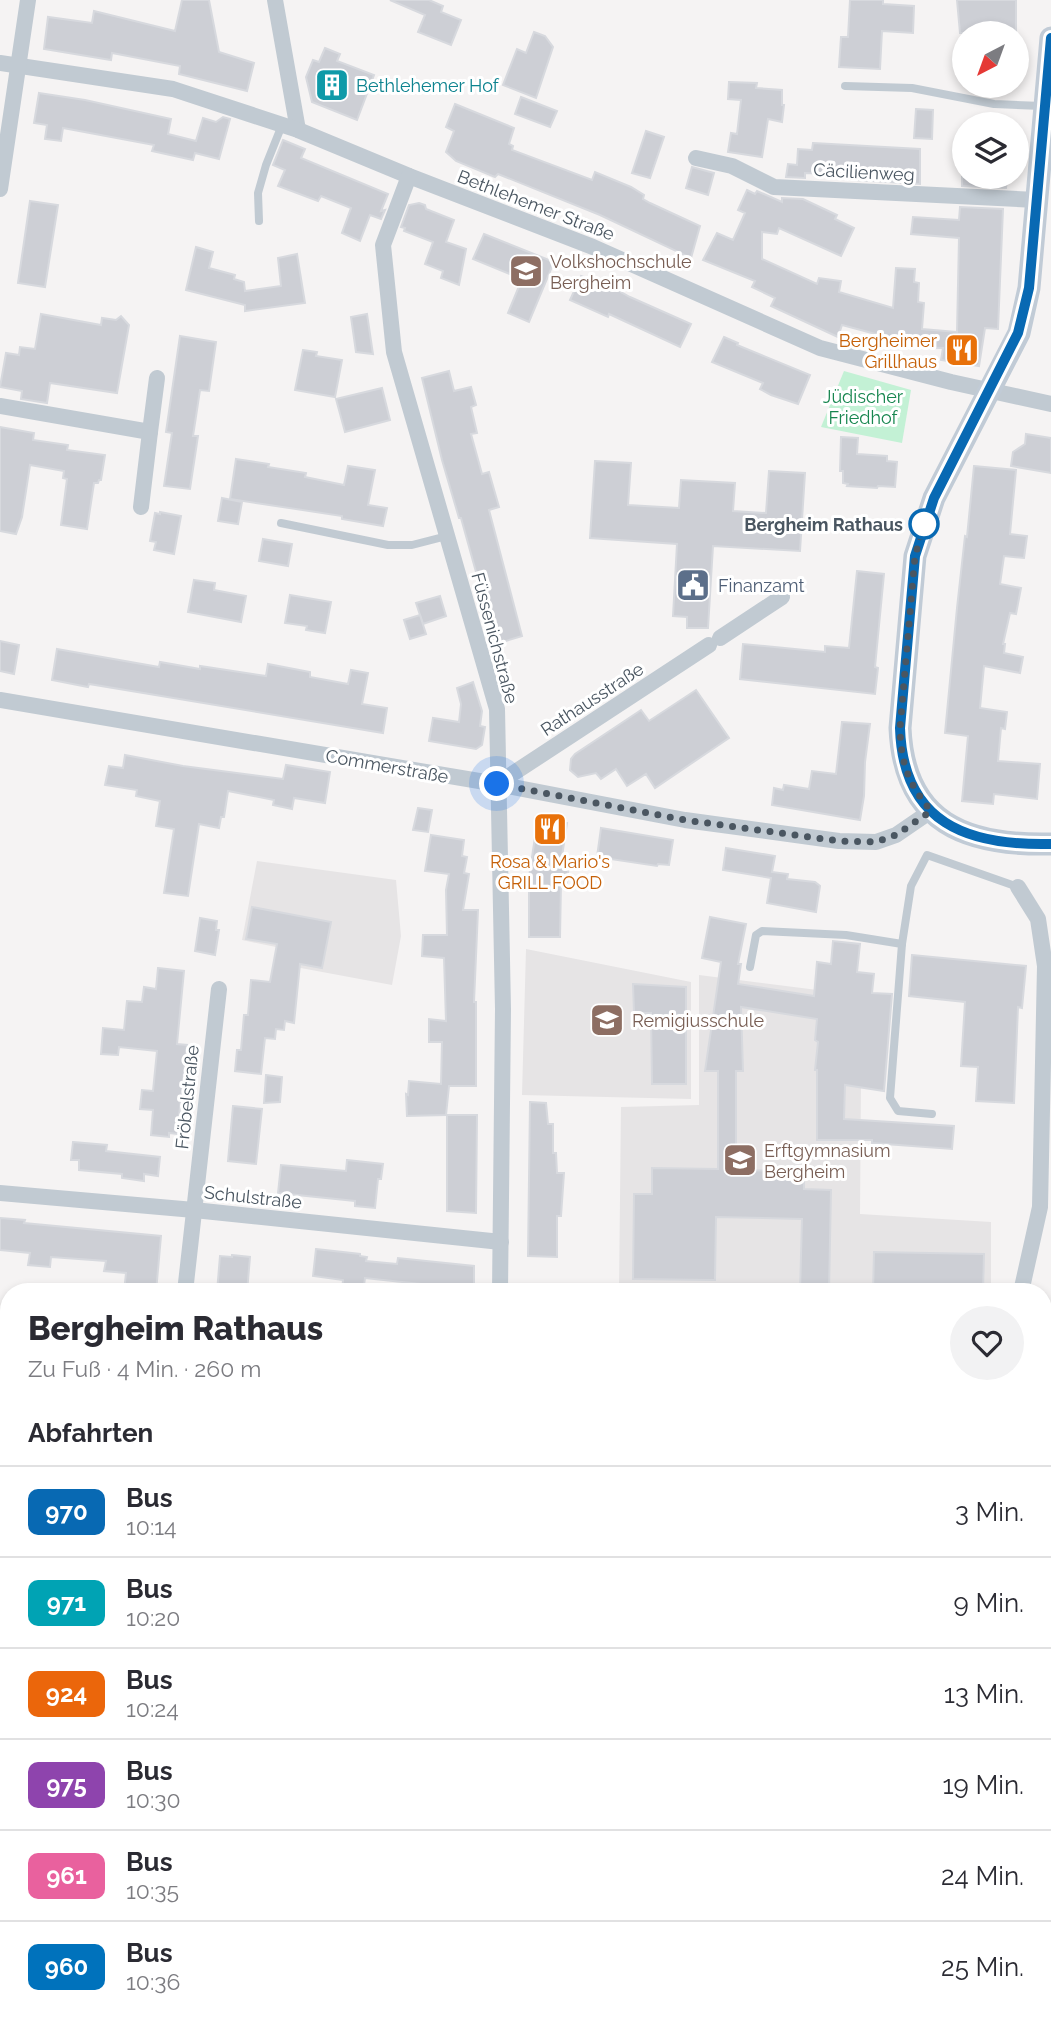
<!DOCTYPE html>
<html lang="de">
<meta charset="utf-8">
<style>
:root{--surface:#fff;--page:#f2f2f3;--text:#2b2b33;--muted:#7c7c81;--line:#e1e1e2}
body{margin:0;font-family:Raleway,sans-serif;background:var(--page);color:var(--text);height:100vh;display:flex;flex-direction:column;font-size:26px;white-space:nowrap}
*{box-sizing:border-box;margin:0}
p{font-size:23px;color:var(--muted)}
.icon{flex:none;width:38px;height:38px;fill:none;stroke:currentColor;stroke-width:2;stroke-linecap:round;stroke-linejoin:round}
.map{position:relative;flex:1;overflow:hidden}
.details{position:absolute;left:0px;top:1283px;width:1052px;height:744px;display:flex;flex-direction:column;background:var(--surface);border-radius:28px 28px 0 0;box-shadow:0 4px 10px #0003}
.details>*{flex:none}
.badge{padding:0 14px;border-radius:10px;font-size:24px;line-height:46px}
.needle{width:46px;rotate:221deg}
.fabs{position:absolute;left:952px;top:21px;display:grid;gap:14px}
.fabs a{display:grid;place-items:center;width:77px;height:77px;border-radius:50%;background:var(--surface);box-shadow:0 4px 10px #0003;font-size:35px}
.you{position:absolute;width:35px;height:35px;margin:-18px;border:5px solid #fff;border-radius:50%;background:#1a73e8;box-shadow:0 0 0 10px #1a73e833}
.map>.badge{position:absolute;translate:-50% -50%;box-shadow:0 0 0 4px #fff}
h2{padding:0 28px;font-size:26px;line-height:63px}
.round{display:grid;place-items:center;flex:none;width:74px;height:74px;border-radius:37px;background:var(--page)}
.overview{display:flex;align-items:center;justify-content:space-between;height:119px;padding:0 28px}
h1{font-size:33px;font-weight:800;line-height:52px}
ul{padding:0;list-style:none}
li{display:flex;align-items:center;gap:21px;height:91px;padding:0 28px;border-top:2px solid var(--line)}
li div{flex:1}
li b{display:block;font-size:26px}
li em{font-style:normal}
li .badge{min-width:77px;font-weight:700;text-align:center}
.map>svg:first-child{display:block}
</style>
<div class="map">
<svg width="1051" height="2026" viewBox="0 0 1051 2026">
<rect width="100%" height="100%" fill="#f5f3f3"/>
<g fill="#e6e4e5">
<path d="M 257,861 L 396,880 L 401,936 L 392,985 L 274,963 L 276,947 L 242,940 Z"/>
<path d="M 526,949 L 691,982 L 691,1099 L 522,1095 Z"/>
<path d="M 699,975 L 865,996 L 861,1079 L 860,1214 L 991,1222 L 991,1291 L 619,1292 L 621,1107 L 699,1105 Z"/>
</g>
<path fill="#c3f1d5" d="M 844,371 L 911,390 L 902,443 L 821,427 Z"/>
<g fill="#cdcfd5" stroke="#d7d9de" stroke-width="2">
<path d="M 182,0 L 209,0 L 219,52 L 254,63 L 247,91 L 179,74 L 180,66 L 112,53 L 111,60 L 44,49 L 48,17 L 92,23 L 94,11 L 175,31 Z"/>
<path d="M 390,0 L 429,0 L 443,6 L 441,12 L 461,20 L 451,45 L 418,32 L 425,15 Z"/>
<path d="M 850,0 L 883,0 L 883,4 L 914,6 L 913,33 L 882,31 L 880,69 L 839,67 L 841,37 L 848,37 Z"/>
<path d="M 957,0 L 1016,0 L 1016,33 L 960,33 Z"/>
<path d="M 534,32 L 545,36 L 553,47 L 536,98 L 503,85 L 517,49 L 526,53 Z"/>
<path d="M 325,48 L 340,54 L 337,61 L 374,75 L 357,120 L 312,102 L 306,77 L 313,60 L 319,62 Z"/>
<path d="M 729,82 L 757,83 L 756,88 L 782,90 L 782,105 L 784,105 L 782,122 L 768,119 L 762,157 L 728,152 L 731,133 L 737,134 L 741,100 L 728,99 Z"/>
<path d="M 39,93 L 85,100 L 171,119 L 168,134 L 196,141 L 203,118 L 216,122 L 223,117 L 230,119 L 219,159 L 195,153 L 193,160 L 152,151 L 154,145 L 63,128 L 61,141 L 45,139 L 47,125 L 34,123 Z"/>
<path d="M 521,97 L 557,111 L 550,127 L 515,114 Z"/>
<path d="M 455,104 L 514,128 L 509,144 L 513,146 L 512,150 L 592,180 L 595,172 L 631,187 L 644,195 L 643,199 L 650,203 L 700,226 L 691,258 L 600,215 L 498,174 L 495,177 L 456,161 L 446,152 L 454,131 L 446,127 Z"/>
<path d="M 916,109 L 933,110 L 932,139 L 914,138 Z"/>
<path d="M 646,131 L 664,137 L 650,178 L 632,173 Z"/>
<path d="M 283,140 L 305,149 L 301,158 L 388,194 L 381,211 L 385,210 L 381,219 L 370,215 L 360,241 L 342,233 L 351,208 L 321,196 L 318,201 L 278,186 L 285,170 L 273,165 Z"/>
<path d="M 813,143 L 920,149 L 920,184 L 855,180 L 855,168 L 827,167 L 826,174 L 805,173 L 805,178 L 786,177 L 788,164 L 797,165 L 798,149 L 812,150 Z"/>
<path d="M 692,167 L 714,173 L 708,195 L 686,188 Z"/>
<path d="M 962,177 L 1007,177 L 1006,188 L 962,186 Z"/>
<path d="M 747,190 L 755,194 L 757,191 L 782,202 L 782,198 L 803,199 L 837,215 L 835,219 L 854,228 L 841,256 L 779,228 L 777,234 L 762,232 L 762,259 L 817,284 L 819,278 L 841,281 L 839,292 L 893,308 L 896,268 L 915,269 L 914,282 L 919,283 L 918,302 L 924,303 L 922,329 L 957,332 L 959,238 L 911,234 L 913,217 L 959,220 L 960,207 L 1003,209 L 998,329 L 985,328 L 979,366 L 941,360 L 943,348 L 908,347 L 909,343 L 842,325 L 838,337 L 771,306 L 775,298 L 752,287 L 755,281 L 703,260 L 717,233 L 733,240 L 745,213 L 738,210 Z"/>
<path d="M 30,201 L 58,205 L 45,287 L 18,283 Z"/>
<path d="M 419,203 L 425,205 L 426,209 L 454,220 L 446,242 L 466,249 L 459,285 L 441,278 L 443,271 L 425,264 L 433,242 L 404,231 L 405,228 L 401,227 L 409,205 Z"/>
<path d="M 484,234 L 554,262 L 529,322 L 508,313 L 522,279 L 473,259 Z"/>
<path d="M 196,247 L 213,252 L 209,268 L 235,275 L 234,279 L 244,282 L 245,291 L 281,286 L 278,258 L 297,254 L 305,303 L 245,311 L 245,305 L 186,290 Z"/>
<path d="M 581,276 L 603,285 L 606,277 L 624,285 L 621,292 L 630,297 L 691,324 L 680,347 L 609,314 L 608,317 L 570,300 Z"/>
<path d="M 41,314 L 101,325 L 102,318 L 116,320 L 121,316 L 129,325 L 117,393 L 50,383 L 47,403 L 21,399 L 22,391 L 0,387 L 6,353 L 19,355 L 20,347 L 35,349 Z"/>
<path d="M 367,314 L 373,354 L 356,352 L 351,317 Z"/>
<path d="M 180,336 L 216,342 L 209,391 L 200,390 L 193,436 L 198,436 L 190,489 L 164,486 L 172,433 L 166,432 Z"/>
<path d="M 724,337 L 738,343 L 737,345 L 810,375 L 798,404 L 771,395 L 760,389 L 763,383 L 712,362 Z"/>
<path d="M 303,350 L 317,352 L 316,356 L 342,360 L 335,397 L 295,390 Z"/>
<path d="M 449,371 L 454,391 L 471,387 L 476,405 L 471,407 L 477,433 L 471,434 L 482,474 L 489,472 L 499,507 L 489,510 L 522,636 L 496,644 L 461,518 L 459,518 L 442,460 L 422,378 Z"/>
<path d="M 382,388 L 390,420 L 345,432 L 336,399 Z"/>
<path d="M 0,427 L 34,433 L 33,440 L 68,445 L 67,450 L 105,455 L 101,480 L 99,480 L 98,483 L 94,483 L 87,529 L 61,525 L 67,479 L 63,478 L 64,471 L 30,465 L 22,517 L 16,534 L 0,531 Z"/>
<path d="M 1026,434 L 1051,438 L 1051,473 L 1011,466 L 1013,452 L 1025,444 Z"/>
<path d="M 841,437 L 858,438 L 857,454 L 887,456 L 887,461 L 897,462 L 895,487 L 878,486 L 877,488 L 847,486 L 848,484 L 843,483 L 843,471 L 840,471 Z"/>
<path d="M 236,459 L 269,464 L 268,467 L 306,473 L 305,477 L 344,485 L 348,466 L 375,470 L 368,505 L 387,508 L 383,526 L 342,519 L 342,516 L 230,499 Z"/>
<path d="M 595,461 L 631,463 L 628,505 L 679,508 L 681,480 L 735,483 L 733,511 L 766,513 L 769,471 L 805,473 L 800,551 L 713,546 L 708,628 L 687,628 L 687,617 L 673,616 L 677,544 L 590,538 Z"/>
<path d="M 974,466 L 1016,470 L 1010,534 L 1027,536 L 1024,558 L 1004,556 L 1000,584 L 1021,588 L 1016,614 L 1010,613 L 1003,644 L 1005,644 L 1004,653 L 1023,657 L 1020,673 L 984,666 L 980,708 L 1007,712 L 1005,729 L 1001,728 L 998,761 L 1040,764 L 1037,799 L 994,794 L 993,804 L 962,801 L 968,736 L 945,733 L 957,608 L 965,536 L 967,537 Z"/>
<path d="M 222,498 L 242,502 L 238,524 L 218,521 Z"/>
<path d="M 160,512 L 181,516 L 174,554 L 154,550 L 156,542 L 150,541 L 155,513 L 160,514 Z"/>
<path d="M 263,539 L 292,544 L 288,566 L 259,561 Z"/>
<path d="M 857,571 L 884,574 L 875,667 L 878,668 L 875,694 L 740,679 L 743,644 L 825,652 L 825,646 L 849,648 Z"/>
<path d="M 194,580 L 215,583 L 214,590 L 246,596 L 241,622 L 188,612 Z"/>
<path d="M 290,595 L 331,602 L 325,633 L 306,630 L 307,626 L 285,623 Z"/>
<path d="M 440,596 L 446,616 L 423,624 L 416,603 Z"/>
<path d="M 420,615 L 426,634 L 410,639 L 404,620 Z"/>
<path d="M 0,641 L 19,645 L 14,674 L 0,671 Z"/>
<path d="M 57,649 L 159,667 L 160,662 L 200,669 L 200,666 L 266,676 L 268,664 L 310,672 L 310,677 L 348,684 L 351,670 L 368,673 L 362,704 L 387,708 L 383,733 L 89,684 L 88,687 L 52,680 Z"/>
<path d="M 473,682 L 482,711 L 480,726 L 485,727 L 482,745 L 476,749 L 429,741 L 433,718 L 459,722 L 461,704 L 457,688 Z"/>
<path d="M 696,690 L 729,738 L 655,788 L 646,774 L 627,786 L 616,769 L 601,779 L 596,773 L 578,777 L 570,770 L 571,759 L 575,754 L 641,710 L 649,721 Z"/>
<path d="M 842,722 L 870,724 L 865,762 L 864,796 L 860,820 L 772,805 L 774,788 L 783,790 L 784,785 L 809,789 L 812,771 L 836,774 Z"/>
<path d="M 125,755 L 183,766 L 283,779 L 286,765 L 330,772 L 325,803 L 294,798 L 292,809 L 273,805 L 274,800 L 228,791 L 224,817 L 221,817 L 219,828 L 199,824 L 188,896 L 164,893 L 174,829 L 156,826 L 160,801 L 136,796 L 137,790 L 105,785 L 109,766 L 123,768 Z"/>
<path d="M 418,808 L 432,810 L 428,832 L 413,830 Z"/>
<path d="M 543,818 L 567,823 L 561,863 L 569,864 L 567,883 L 561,883 L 560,937 L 529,937 L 529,877 L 535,837 L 538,837 Z"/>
<path d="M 601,828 L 673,840 L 669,865 L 658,864 L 657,866 L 597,857 Z"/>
<path d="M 431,835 L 464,840 L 462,856 L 467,857 L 464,873 L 469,874 L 463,910 L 478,910 L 474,1002 L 476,1002 L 476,1086 L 449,1086 L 446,1115 L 407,1116 L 406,1094 L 408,1095 L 409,1081 L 441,1084 L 442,1042 L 429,1042 L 429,1019 L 446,1021 L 444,958 L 422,956 L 423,935 L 447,935 L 446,890 L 449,874 L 425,871 Z"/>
<path d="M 726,848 L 775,856 L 772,872 L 788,874 L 787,879 L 815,882 L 820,886 L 816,912 L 767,903 L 771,878 L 723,870 Z"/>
<path d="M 252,907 L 331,922 L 322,968 L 300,964 L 294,1023 L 285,1021 L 284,1030 L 276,1029 L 275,1039 L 265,1038 L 261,1074 L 235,1071 L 237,1050 L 241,1050 L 244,1015 L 248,1015 L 251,980 L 270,982 L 277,944 L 246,939 Z"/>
<path d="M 710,917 L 746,924 L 738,964 L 741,964 L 738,984 L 814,996 L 817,962 L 831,964 L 833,941 L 860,944 L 857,972 L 874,974 L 872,993 L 892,994 L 884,1091 L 845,1085 L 844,1119 L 954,1126 L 952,1149 L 872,1143 L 872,1140 L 817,1140 L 817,1070 L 815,1070 L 818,1042 L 815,1040 L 817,1019 L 741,1007 L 743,1071 L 736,1071 L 736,1170 L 804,1171 L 804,1189 L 831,1190 L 829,1292 L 800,1292 L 802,1219 L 716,1217 L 715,1280 L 633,1279 L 634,1194 L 652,1194 L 652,1168 L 718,1169 L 718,1071 L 705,1071 L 721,962 L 702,958 Z"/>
<path d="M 200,918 L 217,921 L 216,930 L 219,930 L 215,955 L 195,951 Z"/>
<path d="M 912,955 L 1026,966 L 1022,1008 L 1018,1007 L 1014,1103 L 976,1101 L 978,1067 L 961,1066 L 965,1002 L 909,996 Z"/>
<path d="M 158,968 L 184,971 L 177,1044 L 187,1045 L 177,1134 L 169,1133 L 169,1137 L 151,1135 L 153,1110 L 140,1109 L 142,1090 L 153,1091 L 157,1051 L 119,1047 L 118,1055 L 101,1054 L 103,1028 L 124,1030 L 127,1001 L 142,1002 L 144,987 L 156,989 Z"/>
<path d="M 633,984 L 686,987 L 686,1084 L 652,1084 L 651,1013 L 634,1013 Z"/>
<path d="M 266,1075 L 282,1077 L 280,1102 L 264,1103 Z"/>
<path d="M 530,1102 L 546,1103 L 548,1124 L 553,1124 L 553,1153 L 556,1153 L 557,1173 L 564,1173 L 561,1216 L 557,1216 L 557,1257 L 528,1256 Z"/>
<path d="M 233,1106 L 262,1109 L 256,1164 L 228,1161 Z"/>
<path d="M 447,1115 L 477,1115 L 476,1213 L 447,1211 Z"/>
<path d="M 73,1142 L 107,1145 L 106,1151 L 160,1157 L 158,1176 L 144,1174 L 144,1181 L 122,1178 L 122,1174 L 79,1170 L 79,1160 L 71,1160 Z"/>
<path d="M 347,1160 L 383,1164 L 381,1179 L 378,1179 L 375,1208 L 355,1206 L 355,1201 L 278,1193 L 281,1165 L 346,1171 Z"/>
<path d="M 0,1218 L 25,1220 L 24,1223 L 161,1236 L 156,1292 L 124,1292 L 126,1273 L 104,1271 L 106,1261 L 51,1257 L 50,1267 L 28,1265 L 30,1253 L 0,1250 Z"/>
<path d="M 316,1249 L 360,1254 L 360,1256 L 367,1257 L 366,1261 L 397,1264 L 398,1258 L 474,1266 L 474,1290 L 455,1288 L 454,1292 L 438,1292 L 439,1286 L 365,1278 L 363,1292 L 342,1292 L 343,1280 L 313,1276 Z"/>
<path d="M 874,1252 L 984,1254 L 983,1292 L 873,1292 Z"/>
<path d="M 232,1255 L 250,1257 L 247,1292 L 217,1292 L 220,1256 L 232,1257 Z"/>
</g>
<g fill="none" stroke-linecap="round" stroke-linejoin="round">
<g stroke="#c1cad2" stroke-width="8">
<path d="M 845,86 L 912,88 L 994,104 L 1042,106"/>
<path d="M 259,221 L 258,193 L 266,165 L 282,125"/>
<path d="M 281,523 L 388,545 L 412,545 L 447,536"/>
<path d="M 750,967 L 756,935 L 762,931 L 846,935 L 902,944"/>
<path d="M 932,1114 L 898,1111 L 890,1098 L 902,944 L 911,886 L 927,855 L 1018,887"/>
</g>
<g stroke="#c1cad2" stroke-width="16">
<path d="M 275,0 L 298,130"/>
<path d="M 0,63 L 173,89 L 298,130 L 409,176 L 593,247 L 820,348 L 951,382 L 1051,404"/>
<path d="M 696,158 L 732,166 L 774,187 L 1036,200"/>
<path d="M 409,176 L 383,245 L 394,352 L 497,709 L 503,1009 L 500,1292"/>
<path d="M 0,189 L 28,0"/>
<path d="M 0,406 L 150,432 L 141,507"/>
<path d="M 150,432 L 157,378"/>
<path d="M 720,638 L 782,597"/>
<path d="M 0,700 L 497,784 L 685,820 L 839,841 L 876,842 L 896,835 L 931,811"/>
<path d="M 497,784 L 709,645"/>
<path d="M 1018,887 L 1038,919 L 1045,966 L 1040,1207 L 1021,1292"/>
<path d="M 0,1193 L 194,1210 L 501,1242"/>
<path d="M 185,1292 L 219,989"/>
<path d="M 1043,1483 L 1051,1485"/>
<path d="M 0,1846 L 9,1846"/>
<path d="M 1043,1993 L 1051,1995"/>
<path d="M 491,2026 L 491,2018"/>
<path d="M 866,2026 L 868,2018"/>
</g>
<path stroke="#c1cbd6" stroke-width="23" d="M 1051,38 L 1029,288 L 1019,333 L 934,498 L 915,556 L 900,728 C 904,823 966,846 1051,844"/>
</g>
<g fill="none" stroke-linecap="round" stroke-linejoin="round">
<g stroke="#fff" stroke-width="16">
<path id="line" d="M 1051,38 L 1029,288 L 1018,333 L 934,498 L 915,556 L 900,728 C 903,823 967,846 1051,844"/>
</g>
<use href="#line" stroke="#0869b3" stroke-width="10"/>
<path stroke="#4a5661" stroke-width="7" stroke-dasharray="0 12.6" d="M 497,784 L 685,820 L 839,841 L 876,842 L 896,835 L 931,811 C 908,783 901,764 900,728 L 915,556 L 926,517 L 924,524"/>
</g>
<defs>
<g id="building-square" transform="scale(1.75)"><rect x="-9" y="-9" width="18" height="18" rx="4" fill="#0f9aa8" stroke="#fff"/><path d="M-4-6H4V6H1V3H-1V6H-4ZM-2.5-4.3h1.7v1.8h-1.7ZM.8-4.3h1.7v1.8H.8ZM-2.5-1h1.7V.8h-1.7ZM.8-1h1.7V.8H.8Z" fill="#fff"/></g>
<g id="university-square" transform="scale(1.75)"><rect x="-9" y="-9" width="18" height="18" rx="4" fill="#8d6e63" stroke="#fff"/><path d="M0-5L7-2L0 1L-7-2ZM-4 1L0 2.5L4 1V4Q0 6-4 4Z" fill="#fff"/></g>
<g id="restaurant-square" transform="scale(1.75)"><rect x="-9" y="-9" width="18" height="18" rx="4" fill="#e8710a" stroke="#fff"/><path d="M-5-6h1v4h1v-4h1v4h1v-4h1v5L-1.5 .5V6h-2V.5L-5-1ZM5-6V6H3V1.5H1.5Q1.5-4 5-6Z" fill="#fff"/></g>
<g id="civic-square" transform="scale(1.75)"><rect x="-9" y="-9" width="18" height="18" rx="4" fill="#5c6f8a" stroke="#fff"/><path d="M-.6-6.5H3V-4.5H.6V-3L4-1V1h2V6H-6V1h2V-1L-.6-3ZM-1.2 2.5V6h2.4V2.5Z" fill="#fff"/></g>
<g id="school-square" transform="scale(1.75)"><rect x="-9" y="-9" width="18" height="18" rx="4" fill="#8d6e63" stroke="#fff"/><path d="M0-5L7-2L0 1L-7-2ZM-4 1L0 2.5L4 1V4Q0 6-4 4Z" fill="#fff"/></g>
</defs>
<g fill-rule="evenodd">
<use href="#building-square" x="332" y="85"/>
<use href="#university-square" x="526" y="271"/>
<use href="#restaurant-square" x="962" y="350"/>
<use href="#civic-square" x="693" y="585"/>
<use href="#restaurant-square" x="550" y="829"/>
<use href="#school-square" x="607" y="1020"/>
<use href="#school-square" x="740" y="1160"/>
</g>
<circle fill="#fff" stroke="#0869b3" stroke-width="3.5" cx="924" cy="524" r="14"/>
<g text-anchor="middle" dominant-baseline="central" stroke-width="6" stroke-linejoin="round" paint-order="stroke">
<g font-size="18" fill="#0d838f" stroke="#fff" text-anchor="start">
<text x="356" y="85">Bethlehemer Hof</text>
</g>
<g font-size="18" fill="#4a5661" stroke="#fff">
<text transform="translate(864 172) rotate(3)">Cäcilienweg</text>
<text transform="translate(536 205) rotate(21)">Bethlehemer Straße</text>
<text transform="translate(495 638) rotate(75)">Füssenichstraße</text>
<text transform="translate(592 699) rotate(-33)">Rathausstraße</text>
<text transform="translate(387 766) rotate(10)">Commerstraße</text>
<text transform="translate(187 1097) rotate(-84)">Fröbelstraße</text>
<text transform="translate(253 1197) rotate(6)">Schulstraße</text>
</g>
<g font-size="18" fill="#785e54" stroke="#fff" text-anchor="start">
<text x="550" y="261">Volkshochschule<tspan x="550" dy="21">Bergheim</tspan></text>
<text x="632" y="1020">Remigiusschule</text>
<text x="764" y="1150">Erftgymnasium<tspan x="764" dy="21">Bergheim</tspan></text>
</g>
<g font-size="18" fill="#c56008" stroke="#fff" text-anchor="end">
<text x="937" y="340">Bergheimer<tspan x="937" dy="21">Grillhaus</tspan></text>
<text x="550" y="861" text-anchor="middle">Rosa &amp; Mario's<tspan x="550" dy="21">GRILL FOOD</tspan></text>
</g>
<g font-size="18" fill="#17864f" stroke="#fff">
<text x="863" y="396">Jüdischer<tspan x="863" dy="21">Friedhof</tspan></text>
</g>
<g font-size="18" font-weight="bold" fill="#4a5661" stroke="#fff" text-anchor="end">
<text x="903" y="524">Bergheim Rathaus</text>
</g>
<g font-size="18" fill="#4e5e75" stroke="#fff" text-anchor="start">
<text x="718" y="585">Finanzamt</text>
</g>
</g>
</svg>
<div class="fabs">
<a><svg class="needle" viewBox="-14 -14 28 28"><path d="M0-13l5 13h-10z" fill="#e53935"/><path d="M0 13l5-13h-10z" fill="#7c7c81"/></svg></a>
<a><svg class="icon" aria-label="layers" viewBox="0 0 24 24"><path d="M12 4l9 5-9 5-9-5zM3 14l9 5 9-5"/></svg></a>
</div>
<div class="you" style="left:497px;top:784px"></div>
<section class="details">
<div class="overview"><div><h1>Bergheim Rathaus</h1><p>Zu Fuß · 4 Min. · 260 m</p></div><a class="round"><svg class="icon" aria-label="heart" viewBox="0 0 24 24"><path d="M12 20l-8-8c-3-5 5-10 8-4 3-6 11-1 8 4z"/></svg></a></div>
<h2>Abfahrten</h2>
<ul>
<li><span class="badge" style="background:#0869b3;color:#fff">970</span><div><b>Bus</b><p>10:14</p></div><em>3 Min.</em></li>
<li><span class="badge" style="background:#00a3b4;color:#fff">971</span><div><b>Bus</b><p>10:20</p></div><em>9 Min.</em></li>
<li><span class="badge" style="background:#eb660b;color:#fff">924</span><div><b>Bus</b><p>10:24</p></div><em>13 Min.</em></li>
<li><span class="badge" style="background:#8e44ad;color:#fff">975</span><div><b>Bus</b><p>10:30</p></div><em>19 Min.</em></li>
<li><span class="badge" style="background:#e9619e;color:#fff">961</span><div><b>Bus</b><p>10:35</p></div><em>24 Min.</em></li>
<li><span class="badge" style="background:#0072bc;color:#fff">960</span><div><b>Bus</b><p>10:36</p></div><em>25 Min.</em></li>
</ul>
</section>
</div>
